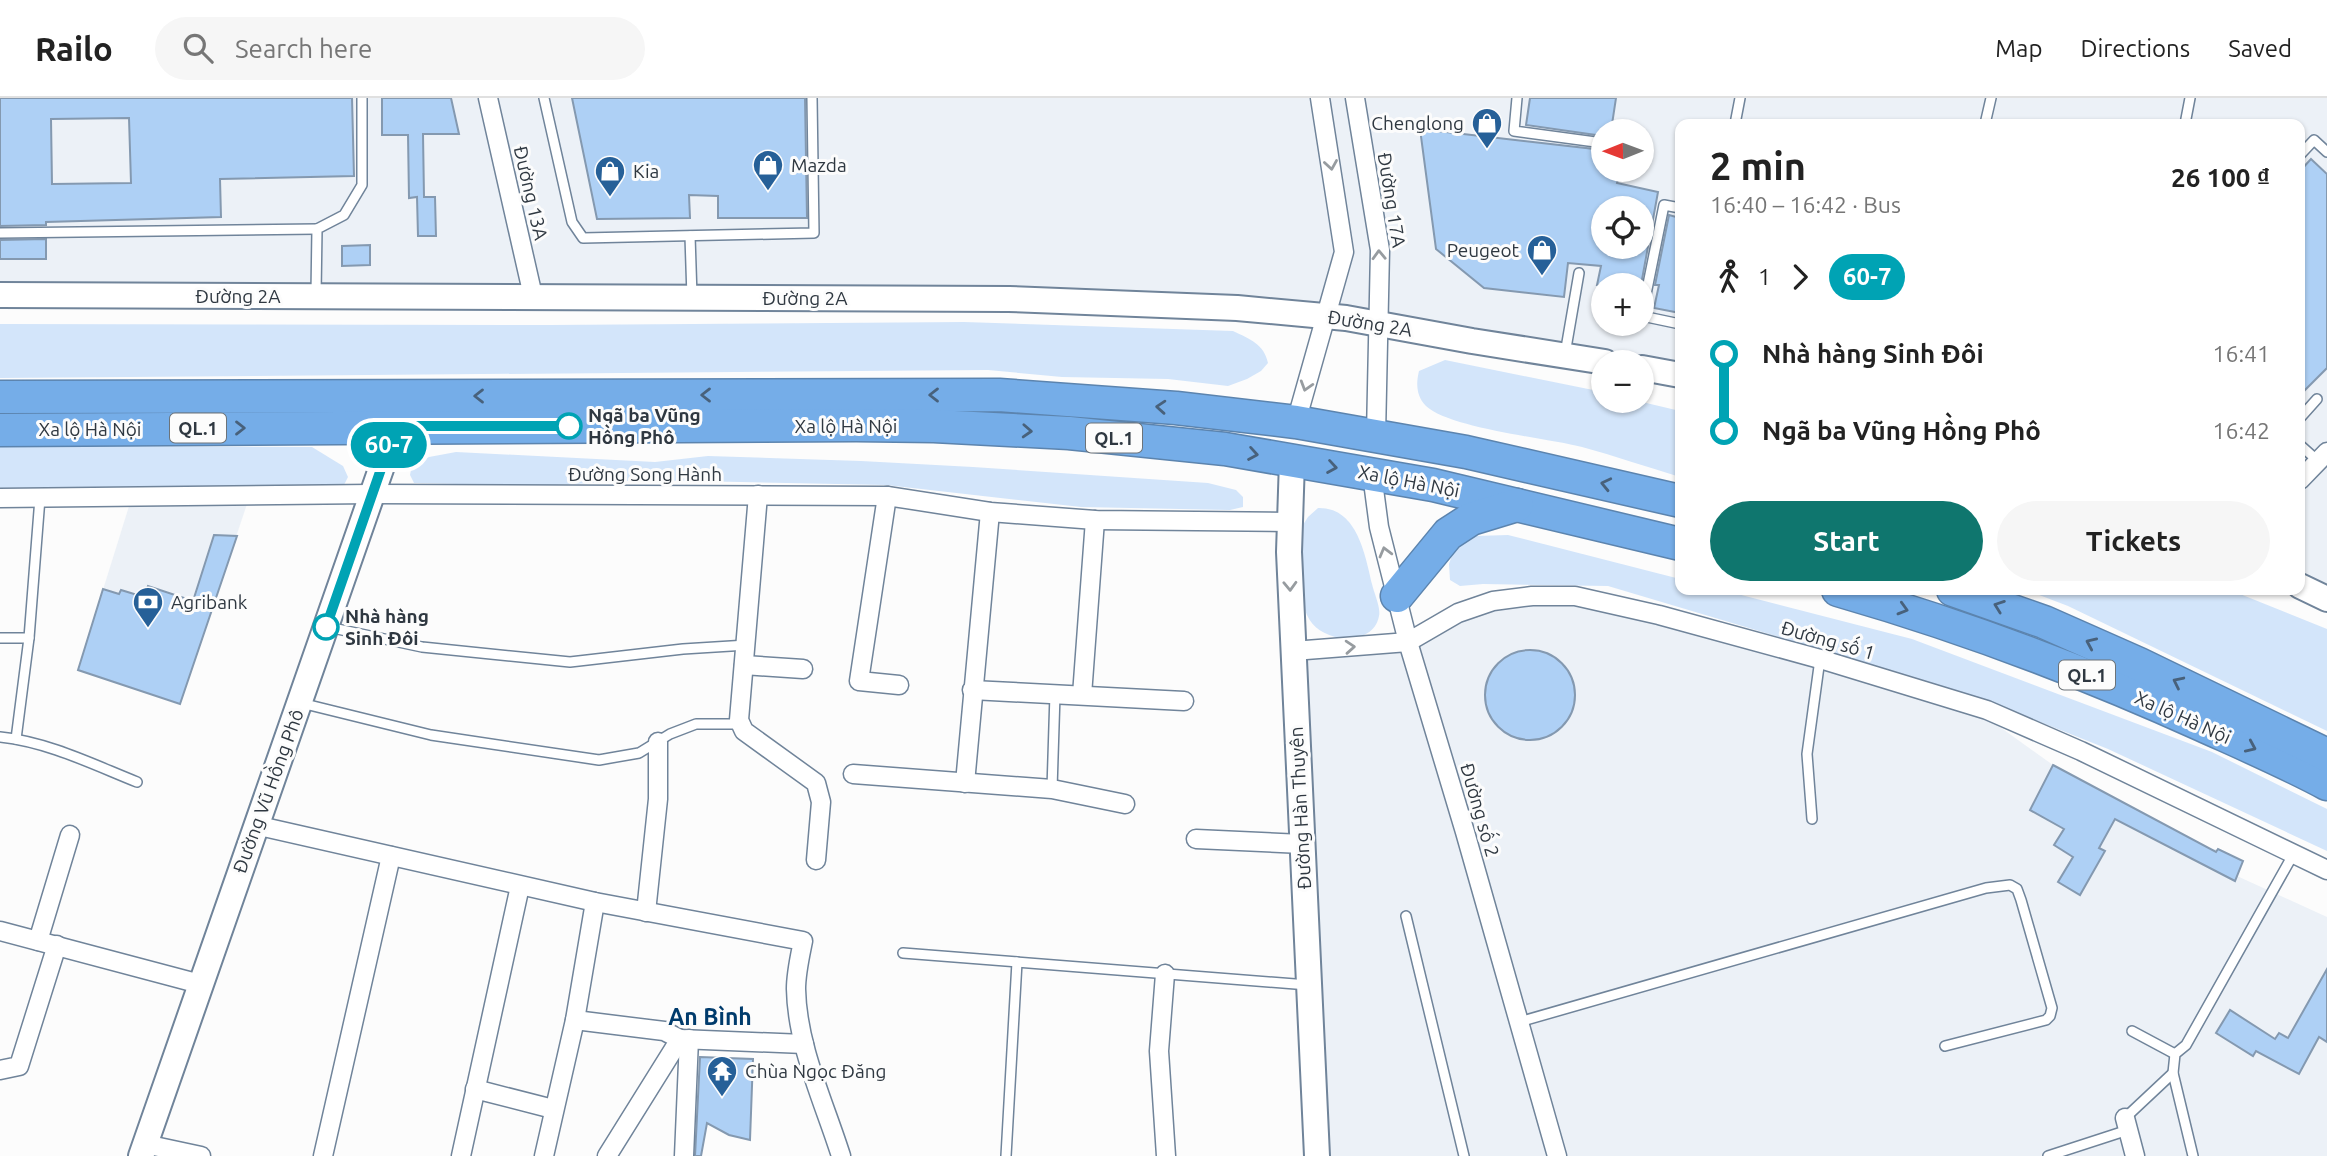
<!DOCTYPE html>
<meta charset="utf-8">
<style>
:root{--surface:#fff;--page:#f6f6f6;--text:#222;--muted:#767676;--line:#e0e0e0;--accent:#0f766e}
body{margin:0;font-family:Ubuntu,sans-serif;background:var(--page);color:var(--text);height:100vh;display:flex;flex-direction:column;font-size:26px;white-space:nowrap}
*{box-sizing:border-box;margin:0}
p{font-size:23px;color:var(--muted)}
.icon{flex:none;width:38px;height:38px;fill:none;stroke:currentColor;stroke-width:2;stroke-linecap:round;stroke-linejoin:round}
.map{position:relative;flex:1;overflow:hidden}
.sheet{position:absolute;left:1675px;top:21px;width:630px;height:476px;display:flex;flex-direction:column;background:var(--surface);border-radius:14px;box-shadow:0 2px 5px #0004}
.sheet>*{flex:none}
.badge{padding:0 14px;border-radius:23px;font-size:24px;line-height:46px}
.needle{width:46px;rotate:269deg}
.tools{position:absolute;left:1591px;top:21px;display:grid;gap:14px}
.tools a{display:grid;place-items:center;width:63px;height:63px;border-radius:50%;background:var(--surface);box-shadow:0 2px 5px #0004;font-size:35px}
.map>.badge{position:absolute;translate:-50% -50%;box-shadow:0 0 0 4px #fff}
.legs{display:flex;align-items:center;gap:10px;height:77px;padding:0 35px;font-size:23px}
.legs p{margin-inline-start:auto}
.overview{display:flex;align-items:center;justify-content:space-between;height:119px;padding:0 35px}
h1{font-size:38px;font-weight:700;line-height:52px}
.button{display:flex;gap:14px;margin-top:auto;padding:14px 35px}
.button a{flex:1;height:80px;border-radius:42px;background:var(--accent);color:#fff;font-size:28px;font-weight:700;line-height:80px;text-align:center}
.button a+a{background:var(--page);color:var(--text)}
ul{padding:0 35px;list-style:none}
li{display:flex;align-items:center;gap:24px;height:77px;font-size:26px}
li i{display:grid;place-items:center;width:10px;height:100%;margin:0 9px;background:currentColor}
li i::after{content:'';width:18px;height:18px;margin:-9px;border:5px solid;border-radius:50%;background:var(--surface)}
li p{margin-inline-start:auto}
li:first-child i{background:linear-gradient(#0000 50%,currentColor 0)}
li:last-child i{background:linear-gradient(currentColor 50%,#0000 0)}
header{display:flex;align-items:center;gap:42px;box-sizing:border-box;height:98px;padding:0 35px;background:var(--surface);border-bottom:2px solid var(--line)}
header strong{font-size:33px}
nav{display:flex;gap:38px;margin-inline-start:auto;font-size:24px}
.search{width:490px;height:63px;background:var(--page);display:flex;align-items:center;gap:18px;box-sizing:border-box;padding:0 24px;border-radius:38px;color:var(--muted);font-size:26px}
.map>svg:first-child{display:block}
</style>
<header>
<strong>Railo</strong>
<div class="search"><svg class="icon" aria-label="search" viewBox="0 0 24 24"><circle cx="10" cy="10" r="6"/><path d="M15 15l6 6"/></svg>Search here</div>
<nav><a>Map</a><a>Directions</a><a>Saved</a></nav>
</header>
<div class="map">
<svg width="2327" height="1058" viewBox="0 0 2327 1058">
<rect width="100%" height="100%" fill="#fcfcfc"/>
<g fill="#ecf1f7" fill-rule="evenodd">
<path d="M 0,0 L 2327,0 L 2327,489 L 2300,476 L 2300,26 L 1680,26 L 1680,266 L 1346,208 L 0,187 ZM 1603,33 L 1642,33 L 1642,72 L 1603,72 ZM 1603,110 L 1642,110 L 1642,149 L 1603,149 ZM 1603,187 L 1642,187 L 1642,226 L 1603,226 Z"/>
<path d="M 248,403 L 180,606 L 78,572 L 130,405 Z"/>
<path d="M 1574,504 L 1654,522 L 1814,566 L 1986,619 L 2053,667 L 2211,751 L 2218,751 L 2243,763 L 2237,778 L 2327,819 L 2327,1058 L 1328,1058 L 1304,559 L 1460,522 L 1495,509 L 1532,505 Z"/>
</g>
<g fill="#d3e5fa">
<path d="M 964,224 L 1233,233 C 1250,241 1264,246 1268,265 L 1261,273 L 1247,281 L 1228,288 L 1168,281 L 1062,279 L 988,272 L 0,280 L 0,226 L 549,227 Z"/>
<path d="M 1445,262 L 1603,294 L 1603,303 L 1638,303 L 1680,313 L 1680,379 C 1647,369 1615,358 1582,349 C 1546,340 1449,330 1426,308 C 1416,298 1416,285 1419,273 Z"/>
<path d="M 0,348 L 312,349 L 343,368 L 348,379 L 342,391 L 0,394 Z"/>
<path d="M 456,354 L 655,364 L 708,358 L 861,363 L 973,369 L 1208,385 L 1236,392 L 1243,399 L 1243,409 L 1230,412 L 1081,409 L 886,387 L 644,382 L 539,388 L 414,385 L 410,377 L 412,367 L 429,359 Z"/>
<path d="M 1318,410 C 1357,409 1365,456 1372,486 C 1374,495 1381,510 1379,518 C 1375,539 1352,543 1335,539 C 1319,534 1310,527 1305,512 L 1301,430 L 1308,419 Z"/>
<path d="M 1508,437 L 1680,481 L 1680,492 L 1722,492 L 1912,541 L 2212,654 L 2327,711 L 2327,753 L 2108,651 L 1980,600 L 1856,562 L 1608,488 L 1483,486 L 1460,488 L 1450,482 L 1449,466 L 1455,448 L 1476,438 Z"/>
<path d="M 2026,492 L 2230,492 L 2327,531 L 2327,633 L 2068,508 Z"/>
</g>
<g fill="#aed0f5" stroke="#8499b0" stroke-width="2" fill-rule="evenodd">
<path d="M 0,0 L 352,0 L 354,78 L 220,81 L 221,119 L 46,124 L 46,127 L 0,128 ZM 129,20 L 131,85 L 52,86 L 51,21 Z"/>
<path d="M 382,0 L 451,0 L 459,36 L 423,36 L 424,99 L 435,99 L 436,138 L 418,138 L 417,99 L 409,100 L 408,37 L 382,37 Z"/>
<path d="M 572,0 L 805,0 L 807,120 L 718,120 L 718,98 L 689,97 L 690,120 L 597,121 Z"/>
<path d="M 1530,0 L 1616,0 L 1611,33 L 1603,33 L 1603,38 L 1526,27 Z"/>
<path d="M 1420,31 L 1603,52 L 1603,72 L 1620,72 L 1617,85 L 1658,94 L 1641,187 L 1597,187 L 1601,168 L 1568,165 L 1564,199 L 1484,190 L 1436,151 ZM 1603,110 L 1642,110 L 1642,149 L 1603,149 Z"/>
<path d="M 2311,61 L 2327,76 L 2327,270 L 2300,297 L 2300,73 Z"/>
<path d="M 1669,117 L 1680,120 L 1680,215 L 1654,210 L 1659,187 L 1655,187 Z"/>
<path d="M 46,141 L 46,161 L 0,161 L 0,142 Z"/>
<path d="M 370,147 L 370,167 L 342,168 L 342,148 Z"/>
<path d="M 214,437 L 237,438 L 180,606 L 78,572 L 103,491 L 119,496 L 121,492 L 144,499 L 148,488 L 193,503 Z"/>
<circle cx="1530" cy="597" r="45"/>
<path d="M 2053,667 L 2216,754 L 2218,751 L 2243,763 L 2235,783 L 2115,721 L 2099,750 L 2105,753 L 2080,797 L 2058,784 L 2073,759 L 2054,747 L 2064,731 L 2030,712 Z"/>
<path d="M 2327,871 L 2327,944 L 2319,939 L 2299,976 L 2256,953 L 2253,958 L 2216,935 L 2230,912 L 2275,941 L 2279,935 L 2288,940 Z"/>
<path d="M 700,959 L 753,961 L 750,1042 L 729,1037 L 707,1025 L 701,1058 L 695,1058 Z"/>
</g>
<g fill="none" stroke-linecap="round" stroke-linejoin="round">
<g stroke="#70849a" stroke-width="12">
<g id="lane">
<path d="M 544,0 L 572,124 L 583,140 L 814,135 L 812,0"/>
<path d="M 1517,0 L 1514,33 L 1603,45"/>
<path d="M 1735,26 L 1740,0"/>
<path d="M 1985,26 L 1991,0"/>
<path d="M 2185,26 L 2190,0"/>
<path d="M 2300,57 L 2314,42 L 2327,54"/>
<path d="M 0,135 L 317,131"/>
<path d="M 690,138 L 692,199"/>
<path d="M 316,196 L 317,131 L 344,117 L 362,87 L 362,0"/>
<path d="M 1642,216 L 1664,107 L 1680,110"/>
<path d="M 1642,218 L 1680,226"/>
<path d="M 1565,256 L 1579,175"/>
<path d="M 2300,320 L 2317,301"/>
<path d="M 2300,347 L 2318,363"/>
<path d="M 328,529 L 422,549 L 570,564 L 683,551 L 747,547"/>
<path d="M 0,540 L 29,540"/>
<path d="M 301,605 L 431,637 L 599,662 L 639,655 L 670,636 L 696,626 L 741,626"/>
<path d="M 0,639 C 48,644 92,666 137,684"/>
<path d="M 16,641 L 29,540 L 40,400"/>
<path d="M 1052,691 L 1055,596"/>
<path d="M 1812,721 L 1807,656 L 1820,561"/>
<path d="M 1406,818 L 1464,1058"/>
<path d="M 903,855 L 1308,887"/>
<path d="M 1519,924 L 1986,790 L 2010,787 L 2017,791 L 2021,802 L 2052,910 L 2050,918 L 2046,922 L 1945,948"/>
<path d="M 2132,933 L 2175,956"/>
<path d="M 2125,1020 L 2173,975"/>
<path d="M 1006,1058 L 1017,864"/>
<path d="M 2048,1058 L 2128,1032"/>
<path d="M 2193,1058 L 2173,975 L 2175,956 L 2186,947 L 2294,755"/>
</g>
</g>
<g stroke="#70849a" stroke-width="21">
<g id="street">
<path d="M 488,0 L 533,198"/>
<path d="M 1355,0 L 1380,152 L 1376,337"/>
<path d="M 1296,324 L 1344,154 L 1320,0"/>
<path d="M 1372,376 L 1379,429 L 1408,544 L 1465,734 L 1557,1058"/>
<path d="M 2300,382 L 2327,354"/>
<path d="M 758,397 L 739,622 L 744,633 L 816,685 L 821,704 L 816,762"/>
<path d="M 887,398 L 859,583 L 899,587"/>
<path d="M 0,400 L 372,396 L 887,398 L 990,414 L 1095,422 L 1289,424"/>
<path d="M 1293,553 L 1408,544 L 1458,515 L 1493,503 L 1532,498 L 1575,498 L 1659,517 L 1820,561 L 1987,612 L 2081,653 L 2327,772"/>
<path d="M 744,567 L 803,571"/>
<path d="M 972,592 L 1184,603"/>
<path d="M 1082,597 L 1095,422"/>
<path d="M 853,676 L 1052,691 L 1125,706"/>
<path d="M 965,685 L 990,414"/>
<path d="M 255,727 L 595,804 L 803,843 C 800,858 796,875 796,891 C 797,948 824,1004 841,1058"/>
<path d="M 1196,741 L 1302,746"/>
<path d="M 646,814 L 658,701 L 658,644"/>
<path d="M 0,833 L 200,886"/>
<path d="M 38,843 L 70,737"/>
<path d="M 1165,876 L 1159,953 L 1166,1058"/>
<path d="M 575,922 L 664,933 L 680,941"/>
<path d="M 0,972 L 19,968 L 57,847"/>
<path d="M 475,991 L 553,1011"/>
<path d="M 2125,1020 L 2135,1058"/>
<path d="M 145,1046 L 201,1058"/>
<path d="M 323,1058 L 391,758"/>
<path d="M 461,1058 L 520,788"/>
<path d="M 544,1058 L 575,922 L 595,804"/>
<path d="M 607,1058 L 680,941 L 804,946"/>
<path d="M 684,1058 L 689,941"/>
</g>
</g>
<g stroke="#70849a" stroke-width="28">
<g id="secondary">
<path d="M 0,197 L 1009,201 L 1237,210 L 1346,220 L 1472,243 L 1605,264"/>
<path d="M 1642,270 L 1680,277"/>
<path d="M 1292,363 L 1289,454 L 1317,1058"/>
<path d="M 2300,488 L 2327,501"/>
<path d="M 141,1058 L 396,328"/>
</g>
</g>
<g stroke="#5c84ae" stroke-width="35">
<g id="highway">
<path d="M 0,299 L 999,297 L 1176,310 L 1296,324 L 1466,354 L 1680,403"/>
<path d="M 0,332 L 856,327 L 934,328 L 1069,335 L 1225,351 L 1433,387 L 1680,446"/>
<path d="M 1838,492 C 1963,528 2083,573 2202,627 C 2244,646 2286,664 2327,686"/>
<path d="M 1953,492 L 2044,524 L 2139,566 L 2327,657"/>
<path d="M 1397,498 L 1448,436 L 1471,421 L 1517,407"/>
</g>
</g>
<use href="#lane" stroke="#fff" stroke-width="9"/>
<use href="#street" stroke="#fff" stroke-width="18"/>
<use href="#secondary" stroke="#fff" stroke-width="24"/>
<use href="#highway" stroke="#75ade8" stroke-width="32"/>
</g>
<defs><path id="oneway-chevron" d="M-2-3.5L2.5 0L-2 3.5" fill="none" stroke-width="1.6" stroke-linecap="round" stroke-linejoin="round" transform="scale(1.75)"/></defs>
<g stroke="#979ca0">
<use href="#oneway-chevron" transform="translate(1331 67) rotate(81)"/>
<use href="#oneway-chevron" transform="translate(1379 157) rotate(-92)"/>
<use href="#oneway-chevron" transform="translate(1306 288) rotate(107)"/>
<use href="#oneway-chevron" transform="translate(1385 454) rotate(-105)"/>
<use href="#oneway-chevron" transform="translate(1290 488) rotate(88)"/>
<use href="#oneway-chevron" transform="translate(1350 549) rotate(-4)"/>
</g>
<g stroke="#48617b">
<use href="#oneway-chevron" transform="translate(706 297) rotate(180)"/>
<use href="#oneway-chevron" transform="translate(934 297) rotate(180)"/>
<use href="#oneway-chevron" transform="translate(479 298) rotate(180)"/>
<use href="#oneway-chevron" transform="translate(1161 309) rotate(-176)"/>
<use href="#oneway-chevron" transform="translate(240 330)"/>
<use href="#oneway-chevron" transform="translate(1027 333) rotate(3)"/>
<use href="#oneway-chevron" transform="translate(1253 356) rotate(10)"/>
<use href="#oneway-chevron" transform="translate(1332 369) rotate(9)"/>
<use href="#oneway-chevron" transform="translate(1606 386) rotate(-167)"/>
<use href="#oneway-chevron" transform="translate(1999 508) rotate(-160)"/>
<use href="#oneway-chevron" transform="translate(1903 511) rotate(16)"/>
<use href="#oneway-chevron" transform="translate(2091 545) rotate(-156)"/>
<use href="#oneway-chevron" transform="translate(2178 584) rotate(-154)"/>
<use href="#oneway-chevron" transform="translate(2251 649) rotate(24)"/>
</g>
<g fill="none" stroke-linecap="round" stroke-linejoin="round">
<g stroke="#fff" stroke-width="16">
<path id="line-1" d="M 326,529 L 396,328 L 569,328"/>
</g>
<use href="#line-1" stroke="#00a3b4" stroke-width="10"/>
</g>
<defs>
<g id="shop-pin" transform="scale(1.575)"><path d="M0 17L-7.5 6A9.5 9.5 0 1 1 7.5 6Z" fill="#266098" stroke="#fcfcfc"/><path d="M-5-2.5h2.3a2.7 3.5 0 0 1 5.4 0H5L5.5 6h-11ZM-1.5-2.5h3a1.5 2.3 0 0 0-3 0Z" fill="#fff"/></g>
<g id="bank-pin" transform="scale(1.575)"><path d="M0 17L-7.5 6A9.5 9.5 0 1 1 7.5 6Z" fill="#266098" stroke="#fcfcfc"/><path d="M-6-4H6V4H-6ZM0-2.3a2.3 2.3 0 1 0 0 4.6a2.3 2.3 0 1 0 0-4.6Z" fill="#fff"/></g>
<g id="temple-pin" transform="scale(1.575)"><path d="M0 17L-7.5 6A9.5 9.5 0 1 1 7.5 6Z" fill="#266098" stroke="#fcfcfc"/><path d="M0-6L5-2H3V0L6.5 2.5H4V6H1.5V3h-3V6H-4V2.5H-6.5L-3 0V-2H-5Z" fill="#fff"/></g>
</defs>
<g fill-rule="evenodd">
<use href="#shop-pin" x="1487" y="25"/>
<use href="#shop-pin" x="768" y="67"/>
<use href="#shop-pin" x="610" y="73"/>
<use href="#shop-pin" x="1542" y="152"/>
<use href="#bank-pin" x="148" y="504"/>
<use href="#temple-pin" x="722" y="973"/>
</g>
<g fill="#fff" stroke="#00a3b4" stroke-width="3.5">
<circle cx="569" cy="328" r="12"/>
<circle cx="326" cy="529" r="12"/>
</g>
<g text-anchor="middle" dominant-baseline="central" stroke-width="6" stroke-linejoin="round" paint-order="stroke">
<g fill="#fcfcfc" stroke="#6c7379" stroke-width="2">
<rect x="170" y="315.5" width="56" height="29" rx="5"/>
<rect x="1086" y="325.5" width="56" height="29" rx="5"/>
<rect x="2059" y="562.5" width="56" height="29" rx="5"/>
</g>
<g font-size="18" font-weight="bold" fill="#2f3841">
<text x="198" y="330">QL.1</text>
<text x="1114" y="340">QL.1</text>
<text x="2087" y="577">QL.1</text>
</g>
<g font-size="19" fill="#2f3841" stroke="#fcfcfc" text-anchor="start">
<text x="1464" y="25" text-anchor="end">Chenglong</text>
<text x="791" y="67">Mazda</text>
<text x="633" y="73">Kia</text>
<text x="1519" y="152" text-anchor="end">Peugeot</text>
<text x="171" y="504">Agribank</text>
<text x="745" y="973">Chùa Ngọc Đăng</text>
</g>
<g font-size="19" fill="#2f3841" stroke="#fcfcfc">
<text transform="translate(531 95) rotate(77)">Đường 13A</text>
<text transform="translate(1392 102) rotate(81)">Đường 17A</text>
<text x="238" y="198">Đường 2A</text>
<text x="805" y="200">Đường 2A</text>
<text transform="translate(1370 225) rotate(9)">Đường 2A</text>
<text x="846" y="328">Xa lộ Hà Nội</text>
<text x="90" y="331">Xa lộ Hà Nội</text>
<text x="645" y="376">Đường Song Hành</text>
<text transform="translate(1409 383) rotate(11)">Xa lộ Hà Nội</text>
<text transform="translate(1828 542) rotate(16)">Đường số 1</text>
<text transform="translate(2183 619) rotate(24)">Xa lộ Hà Nội</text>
<text transform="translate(268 693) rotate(-70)">Đường Vũ Hồng Phô</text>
<text transform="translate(1300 710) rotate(-93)">Đường Hàn Thuyên</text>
<text transform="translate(1480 712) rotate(74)">Đường số 2</text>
</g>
<g font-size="19" font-weight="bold" fill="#2f3841" stroke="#fcfcfc" text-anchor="start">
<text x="588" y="317">Ngã ba Vũng<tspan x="588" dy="22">Hồng Phô</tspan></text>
<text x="345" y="518">Nhà hàng<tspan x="345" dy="22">Sinh Đôi</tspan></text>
</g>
<g font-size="23" font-weight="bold" fill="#003b6c" stroke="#fcfcfc">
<text x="710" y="918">An Bình</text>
</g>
</g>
</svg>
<div class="tools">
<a><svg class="needle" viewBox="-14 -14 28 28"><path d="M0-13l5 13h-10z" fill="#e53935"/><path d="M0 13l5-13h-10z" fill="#767676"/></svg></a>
<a><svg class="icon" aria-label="locate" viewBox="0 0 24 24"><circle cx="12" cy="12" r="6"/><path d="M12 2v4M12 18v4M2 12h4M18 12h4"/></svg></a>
<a>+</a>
<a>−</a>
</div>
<b class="badge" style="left:389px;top:347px;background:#00a3b4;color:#fff">60-7</b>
<section class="sheet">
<div class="overview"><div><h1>2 min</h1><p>16:40 – 16:42 · Bus</p></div><b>26 100 ₫</b></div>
<div class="legs"><svg class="icon" aria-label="walk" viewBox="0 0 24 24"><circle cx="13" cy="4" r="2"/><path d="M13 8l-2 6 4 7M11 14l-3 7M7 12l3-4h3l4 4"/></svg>1<svg class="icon" aria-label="forward" viewBox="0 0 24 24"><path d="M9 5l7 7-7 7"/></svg><b class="badge" style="background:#00a3b4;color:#fff">60-7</b></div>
<ul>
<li><i style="color:#00a3b4"></i><b>Nhà hàng Sinh Đôi</b><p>16:41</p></li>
<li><i style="color:#00a3b4"></i><b>Ngã ba Vũng Hồng Phô</b><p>16:42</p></li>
</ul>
<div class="button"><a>Start</a><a>Tickets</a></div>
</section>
</div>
